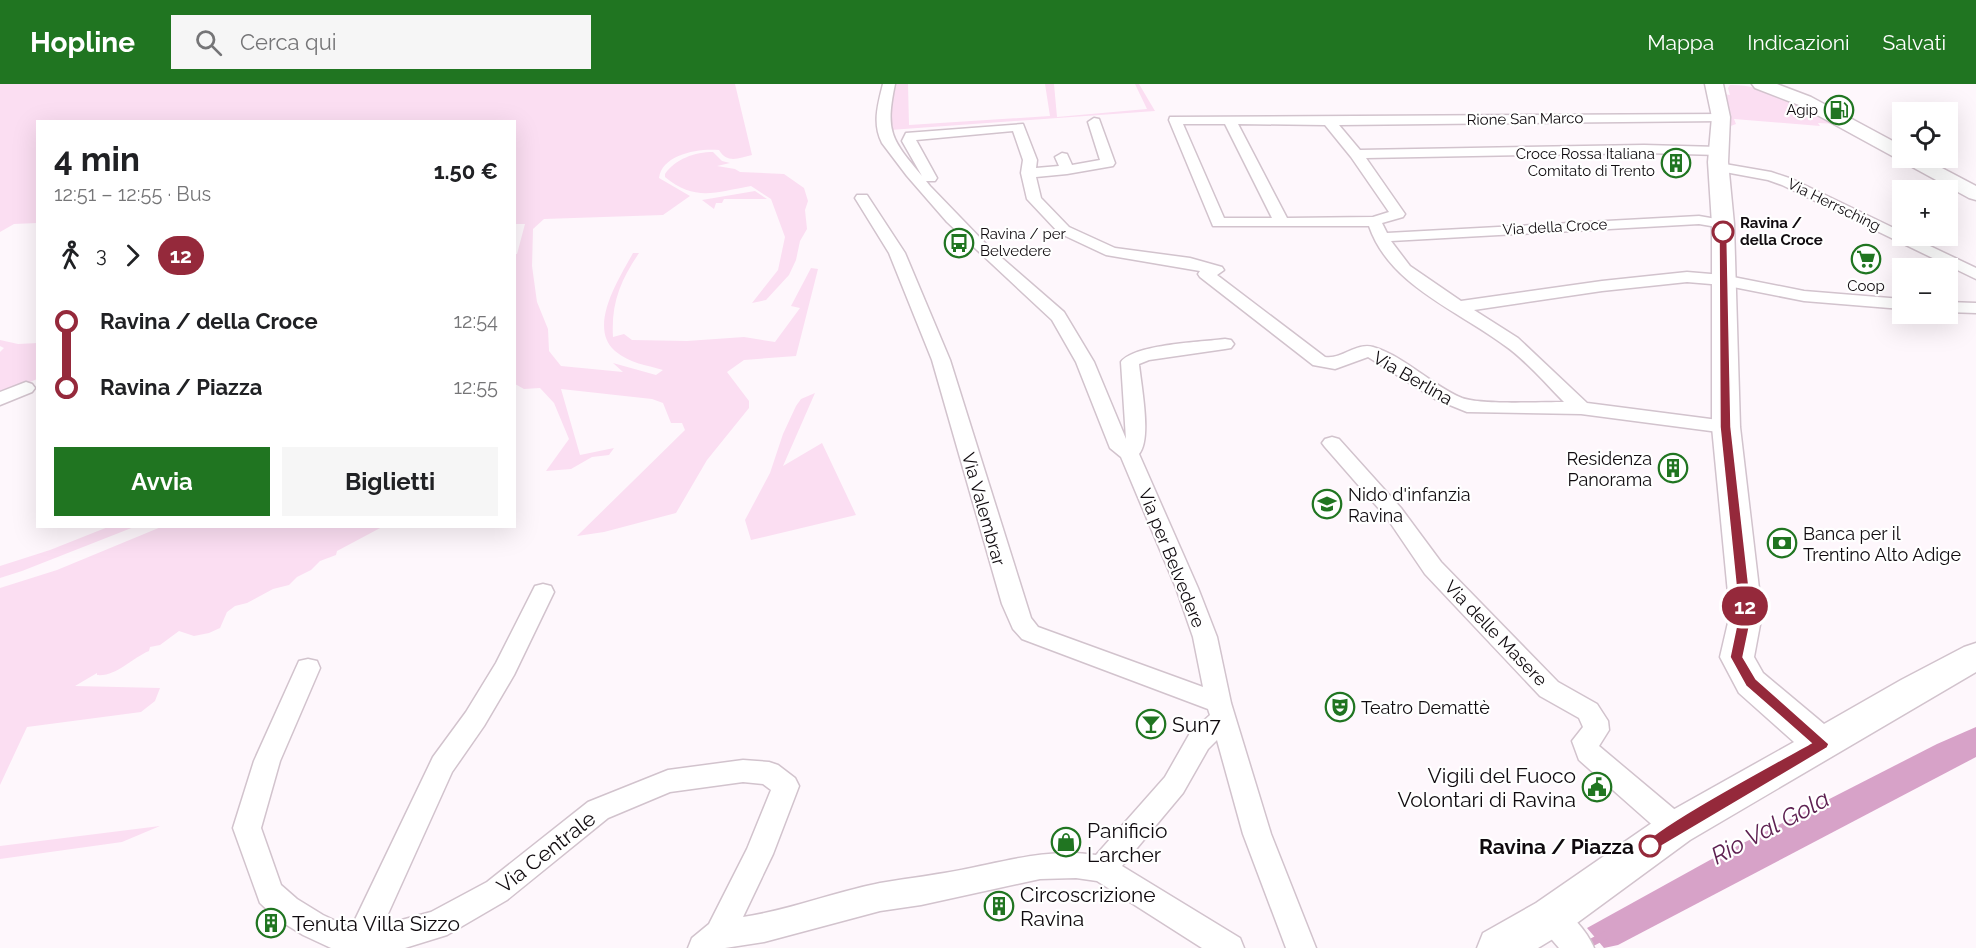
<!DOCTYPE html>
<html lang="it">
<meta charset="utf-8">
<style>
:root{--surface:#fff;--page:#f6f6f6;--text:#202124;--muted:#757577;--accent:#207521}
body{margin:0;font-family:Raleway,sans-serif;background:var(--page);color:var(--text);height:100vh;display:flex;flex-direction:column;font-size:22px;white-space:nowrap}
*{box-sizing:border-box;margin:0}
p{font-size:20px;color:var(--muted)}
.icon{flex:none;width:33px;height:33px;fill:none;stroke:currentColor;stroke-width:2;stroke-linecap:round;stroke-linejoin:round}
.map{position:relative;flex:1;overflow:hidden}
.side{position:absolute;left:36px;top:36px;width:480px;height:408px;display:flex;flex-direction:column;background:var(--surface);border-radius:0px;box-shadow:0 6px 24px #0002}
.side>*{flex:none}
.badge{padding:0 12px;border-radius:20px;font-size:21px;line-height:39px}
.buttons{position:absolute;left:1892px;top:18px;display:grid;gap:12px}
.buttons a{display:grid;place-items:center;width:66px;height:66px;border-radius:0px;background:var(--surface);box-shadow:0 6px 24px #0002;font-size:30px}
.map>.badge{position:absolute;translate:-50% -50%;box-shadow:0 0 0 3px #fff}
.legs{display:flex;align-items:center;gap:9px;height:66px;padding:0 18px;font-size:20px}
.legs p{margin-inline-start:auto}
.overview{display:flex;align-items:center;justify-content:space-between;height:102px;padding:0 18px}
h1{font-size:33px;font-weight:700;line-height:45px}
.cta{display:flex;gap:12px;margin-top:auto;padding:12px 18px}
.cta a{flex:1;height:69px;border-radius:0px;background:var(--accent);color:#fff;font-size:24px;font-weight:700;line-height:69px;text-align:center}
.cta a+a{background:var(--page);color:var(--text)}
ul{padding:0 18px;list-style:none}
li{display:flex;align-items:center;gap:21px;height:66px;font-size:22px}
li i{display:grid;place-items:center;width:9px;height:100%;margin:0 8px;background:currentColor}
li i::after{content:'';width:15px;height:15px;margin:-8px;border:4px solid;border-radius:50%;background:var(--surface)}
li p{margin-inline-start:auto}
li:first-child i{background:linear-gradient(#0000 50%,currentColor 0)}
li:last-child i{background:linear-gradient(currentColor 50%,#0000 0)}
header{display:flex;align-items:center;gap:36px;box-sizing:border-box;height:84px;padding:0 30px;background:var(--accent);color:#fff}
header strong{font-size:28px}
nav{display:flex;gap:33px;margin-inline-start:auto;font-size:21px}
.search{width:420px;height:54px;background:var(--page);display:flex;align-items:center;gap:15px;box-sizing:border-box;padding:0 21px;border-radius:0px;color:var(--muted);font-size:22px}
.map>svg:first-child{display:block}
</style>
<header>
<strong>Hopline</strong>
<div class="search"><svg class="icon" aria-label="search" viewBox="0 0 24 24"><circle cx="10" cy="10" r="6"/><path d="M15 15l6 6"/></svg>Cerca qui</div>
<nav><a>Mappa</a><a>Indicazioni</a><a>Salvati</a></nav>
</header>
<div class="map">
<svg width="1976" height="864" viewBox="0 0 1976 864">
<rect width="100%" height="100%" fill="#fef7fc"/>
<g fill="#fbdef2">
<path d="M 0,0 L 735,0 L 752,71 C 739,74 727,80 719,66 C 699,64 662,70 659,94 L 690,112 L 663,131 L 544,135 L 533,145 L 532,182 L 537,218 L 548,245 L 549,267 L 561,282 L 623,288 L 613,279 L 656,291 L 663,286 C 646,281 629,279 615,267 C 587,243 620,193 633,169 L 639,169 C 620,197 611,220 613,253 L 624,250 L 632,256 L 687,257 L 744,253 L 775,258 L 800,224 L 791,222 L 811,184 L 818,185 L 796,272 L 744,276 L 727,288 L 749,317 L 749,324 L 707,376 L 676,429 L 604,448 L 577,452 L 685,346 L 682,339 L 671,339 L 663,319 L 652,315 L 561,305 L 580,371 L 614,364 L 609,371 L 592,373 L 571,385 L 546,387 L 569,355 L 554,319 L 540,304 L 524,305 L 515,300 L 515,170 L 517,170 L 525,140 L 516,140 L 515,151 L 514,38 L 38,38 L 37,139 L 14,140 L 0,148 Z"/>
<path d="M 894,0 L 908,0 L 909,41 L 1050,32 L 1045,0 L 1054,0 L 1057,33 L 1147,25 L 1135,0 L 1139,0 L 1155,27 L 890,46 L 890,20 Z"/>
<path d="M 1730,1 C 1767,0 1805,24 1837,40 L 1818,39 L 1820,42 L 1734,35 L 1736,40 L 1728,43 L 1724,10 L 1730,11 L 1728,4 Z"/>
<path d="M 713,68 L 722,77 L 730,79 L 717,82 L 735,85 L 740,88 L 784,90 L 804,104 L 808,117 L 805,126 L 807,145 L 800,157 L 796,176 L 789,191 L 766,216 L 752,219 L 778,186 L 785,153 L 771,115 L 751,102 C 716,108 695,118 665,93 L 665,90 C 675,75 695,68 713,68 Z"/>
<path d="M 755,107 L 767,115 L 724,115 L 722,119 L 716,119 L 714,125 L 702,116 Z"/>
<path d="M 0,256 L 18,260 L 38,259 L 37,295 L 0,311 L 0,268 L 4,264 L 0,262 Z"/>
<path d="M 815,309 L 783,382 L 822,359 L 856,431 L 751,456 L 745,436 L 770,389 L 783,350 L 796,322 L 801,315 Z"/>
<path d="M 108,443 L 134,443 L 22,487 L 0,494 L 0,482 L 50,466 Z"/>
<path d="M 161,443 L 382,443 L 337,467 L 336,471 L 320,477 L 311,486 L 297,493 L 289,501 L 273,505 L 247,519 L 235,522 L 227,528 L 220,544 L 209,549 L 194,552 L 179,547 L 160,561 L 150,563 L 149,567 C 132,574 116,593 97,591 L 97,589 L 75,602 L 160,604 L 155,617 L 141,628 L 27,643 L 0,701 L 0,504 L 57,486 Z"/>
<path d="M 160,742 L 122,758 L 0,775 L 0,762 Z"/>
</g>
<path fill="#d7a2c8" d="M 1976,643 L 1976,673 L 1618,861 L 1604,864 L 1587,844 L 1710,776 L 1937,660 Z"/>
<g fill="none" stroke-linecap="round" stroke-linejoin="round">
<path stroke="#d7a2c8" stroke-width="8" d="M 1581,864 L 1604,852"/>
<g stroke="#d2c3cd" stroke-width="3">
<g id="street">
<path d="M 883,0 L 895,0 C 885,48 891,55 922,92 L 902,57 L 906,49 L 1023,40 L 1037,76 L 1036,84 L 1059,82 L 1055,73 L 1062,69 L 1067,70 L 1072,81 L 1100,76 L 1088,38 L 1094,34 L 1099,35 L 1115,79 L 1113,82 L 1067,90 L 1036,93 L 1041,114 L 1069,143 L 1115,164 L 1190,174 L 1222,183 L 1224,186 L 1217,191 L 1325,273 C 1341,276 1357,258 1373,263 C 1406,273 1431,301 1462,314 C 1480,321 1541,318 1564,318 C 1545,299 1526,276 1504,261 C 1457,226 1389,201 1369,142 L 1213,142 L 1169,36 L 1170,33 L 1726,30 L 1727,33 L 1726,36 L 1721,37 L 1339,41 L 1360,66 L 1644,61 L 1719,63 L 1726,67 L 1719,71 L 1644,69 L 1366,74 L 1405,130 L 1403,133 L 1382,139 L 1387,149 L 1699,132 L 1728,137 L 1730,140 L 1723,144 L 1699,140 L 1391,157 L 1410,182 L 1461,217 L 1602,197 L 1687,188 L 1723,191 L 1804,207 L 1902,215 L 1902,225 L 1804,217 L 1723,201 L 1687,198 L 1602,207 L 1474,226 L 1518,254 L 1587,319 L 1726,337 L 1733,339 L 1736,343 L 1733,347 L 1726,349 L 1581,330 L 1467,328 L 1435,315 L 1368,273 L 1335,285 L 1313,281 L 1200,193 L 1198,190 L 1200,187 L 1106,171 L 1059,149 L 1027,115 L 1021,89 L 1023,76 L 1013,47 L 916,56 L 937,94 L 935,97 L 926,97 L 930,102 L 987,161 L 1064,228 L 1094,278 L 1126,355 L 1121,278 C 1134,260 1203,258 1225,255 L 1231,256 L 1234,260 L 1231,264 L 1225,265 L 1149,276 L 1139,280 C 1141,301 1152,355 1139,370 L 1198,504 L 1217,553 L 1231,619 L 1271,750 L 1316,864 L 1286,864 L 1243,750 L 1217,656 L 1208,665 L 1183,709 L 1122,782 L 1240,854 L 1244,864 L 1202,864 L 1097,797 L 1076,794 L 1040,795 L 921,821 L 880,827 L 764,858 L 725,864 L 688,864 L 692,854 L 709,840 L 747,765 L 771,706 L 763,700 L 743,698 L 670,708 L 608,734 L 507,816 L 447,851 L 405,864 L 331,864 L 303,851 L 277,835 L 260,819 L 233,744 L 254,677 L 299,577 L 308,575 L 317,577 L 320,584 L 280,677 L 261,744 L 281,801 L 297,815 L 323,831 L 351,844 L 433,673 L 466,628 L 496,579 L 535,502 L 543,500 L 551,502 L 554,508 L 514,591 L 484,642 L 452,688 L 383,841 L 431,828 L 487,798 L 588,718 L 668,686 L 743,676 L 769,678 L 778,681 L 795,694 L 799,702 L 773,770 L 743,833 C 790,826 834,808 880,799 C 909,794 937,791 966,785 C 1010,776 1051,764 1096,771 L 1165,693 L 1190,649 L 1210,631 L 1208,625 L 1022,555 L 1013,545 L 1002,520 L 932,276 L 889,169 L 855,114 L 857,111 L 867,111 L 905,169 L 950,276 L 1031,534 L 1038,543 L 1203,603 L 1193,553 L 1176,504 L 1121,373 L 1110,364 L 1076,278 L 1052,236 L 947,138 L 907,92 L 882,59 C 872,40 878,20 883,0 ZM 1183,40 L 1225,40 L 1272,134 L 1224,134 ZM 1238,40 L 1325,41 L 1351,73 L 1389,128 L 1373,133 L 1287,134 Z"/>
<path d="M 1719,79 L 1771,88 L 1792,95 L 1902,148 L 1902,152 L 1909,152 L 1976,184 L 1976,195 L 1782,101 L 1768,96 L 1714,86 L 1712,83 L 1714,80 Z"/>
<path d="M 1947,218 L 1976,219 L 1976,229 L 1947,228 Z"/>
<path d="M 26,298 L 32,300 L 35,304 L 32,308 L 0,321 L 0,308 Z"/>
<path d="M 1332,353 L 1339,355 L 1401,424 L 1441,478 L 1558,598 L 1597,620 L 1608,637 L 1609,646 L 1599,662 L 1686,735 L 1690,744 L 1686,753 L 1676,756 L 1666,753 L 1579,676 L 1572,657 L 1583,643 L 1579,634 L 1540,612 L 1425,490 L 1387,434 L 1325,363 L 1322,359 L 1325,355 Z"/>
<path d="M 1551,819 C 1569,826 1587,847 1594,864 L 1559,864 L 1541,843 L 1536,833 L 1541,823 Z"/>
</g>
</g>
<g stroke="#d2c3cd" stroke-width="3">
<g id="secondary">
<path d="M 1705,0 L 1723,0 L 1730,33 L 1728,78 L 1734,140 L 1740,343 L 1762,530 L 1754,573 L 1763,589 L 1824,640 L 1901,596 L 1964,563 L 1976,559 L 1976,588 L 1690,756 L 1566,847 L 1538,864 L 1477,864 L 1483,849 L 1536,819 L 1662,732 L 1794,658 L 1739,609 L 1720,573 L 1730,530 L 1712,343 L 1712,140 L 1708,78 L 1712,33 Z"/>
<path d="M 1752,0 L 1777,0 L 1811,13 L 1902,62 L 1902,74 L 1923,74 L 1976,102 L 1976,116 L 1969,114 L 1799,21 L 1755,4 Z"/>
</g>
</g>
<use href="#street" fill="#fff" fill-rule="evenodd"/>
<use href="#secondary" fill="#fff" fill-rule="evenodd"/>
</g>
<path fill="#95293b" stroke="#fff" stroke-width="1.5" d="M 1723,146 L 1727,148 L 1731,343 L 1752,530 L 1743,573 L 1756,595 L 1829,660 L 1827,664 L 1650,769 L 1645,767 L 1643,762 C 1651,745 1785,674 1811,659 L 1746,602 L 1730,573 L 1739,530 L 1720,343 L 1719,148 Z"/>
<defs>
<g id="fuel-ring" transform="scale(1.5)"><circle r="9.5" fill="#fff" stroke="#207521" stroke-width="1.5"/><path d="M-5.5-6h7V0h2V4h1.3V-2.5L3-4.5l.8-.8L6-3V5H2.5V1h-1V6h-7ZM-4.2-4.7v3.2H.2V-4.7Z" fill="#207521"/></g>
<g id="building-ring" transform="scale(1.5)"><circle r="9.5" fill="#fff" stroke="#207521" stroke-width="1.5"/><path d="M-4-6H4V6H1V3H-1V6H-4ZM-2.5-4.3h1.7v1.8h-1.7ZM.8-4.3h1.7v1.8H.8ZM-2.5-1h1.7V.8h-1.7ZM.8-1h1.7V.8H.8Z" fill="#207521"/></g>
<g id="bus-ring" transform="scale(1.5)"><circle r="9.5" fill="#fff" stroke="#207521" stroke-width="1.5"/><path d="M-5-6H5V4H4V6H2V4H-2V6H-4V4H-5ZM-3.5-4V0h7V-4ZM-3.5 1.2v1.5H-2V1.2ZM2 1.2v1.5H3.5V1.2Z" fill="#207521"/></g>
<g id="supermarket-ring" transform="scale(1.5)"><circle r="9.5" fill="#fff" stroke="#207521" stroke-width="1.5"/><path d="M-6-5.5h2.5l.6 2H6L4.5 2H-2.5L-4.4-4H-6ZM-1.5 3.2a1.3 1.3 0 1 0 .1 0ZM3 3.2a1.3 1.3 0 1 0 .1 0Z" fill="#207521"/></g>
<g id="school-ring" transform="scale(1.5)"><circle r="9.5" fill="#fff" stroke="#207521" stroke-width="1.5"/><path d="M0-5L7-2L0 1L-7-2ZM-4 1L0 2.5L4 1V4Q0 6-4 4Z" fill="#207521"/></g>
<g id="bank-ring" transform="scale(1.5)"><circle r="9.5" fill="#fff" stroke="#207521" stroke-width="1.5"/><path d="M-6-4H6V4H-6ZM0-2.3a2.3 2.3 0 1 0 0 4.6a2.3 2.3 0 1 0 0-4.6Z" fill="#207521"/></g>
<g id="theatre-ring" transform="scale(1.5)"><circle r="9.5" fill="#fff" stroke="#207521" stroke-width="1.5"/><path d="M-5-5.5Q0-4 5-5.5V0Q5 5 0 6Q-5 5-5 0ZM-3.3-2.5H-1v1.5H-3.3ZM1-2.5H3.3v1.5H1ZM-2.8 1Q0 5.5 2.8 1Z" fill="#207521"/></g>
<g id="bar-ring" transform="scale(1.5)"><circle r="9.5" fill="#fff" stroke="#207521" stroke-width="1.5"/><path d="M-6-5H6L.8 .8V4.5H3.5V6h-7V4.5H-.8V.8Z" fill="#207521"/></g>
<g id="civic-ring" transform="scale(1.5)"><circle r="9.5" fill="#fff" stroke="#207521" stroke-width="1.5"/><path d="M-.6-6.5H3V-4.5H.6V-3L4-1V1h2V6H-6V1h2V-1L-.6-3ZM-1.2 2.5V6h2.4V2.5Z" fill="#207521"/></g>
<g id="shop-ring" transform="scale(1.5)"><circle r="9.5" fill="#fff" stroke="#207521" stroke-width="1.5"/><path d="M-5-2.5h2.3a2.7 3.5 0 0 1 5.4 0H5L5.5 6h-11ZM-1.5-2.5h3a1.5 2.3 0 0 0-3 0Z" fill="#207521"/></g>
</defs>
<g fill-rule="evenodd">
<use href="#fuel-ring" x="1839" y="26"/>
<use href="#building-ring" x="1676" y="79"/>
<use href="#bus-ring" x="959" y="159"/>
<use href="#supermarket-ring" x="1866" y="175"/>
<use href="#building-ring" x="1673" y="384"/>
<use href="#school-ring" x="1327" y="420"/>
<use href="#bank-ring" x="1782" y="459"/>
<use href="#theatre-ring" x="1340" y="623"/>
<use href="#bar-ring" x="1151" y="640"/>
<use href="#civic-ring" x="1597" y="703"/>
<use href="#shop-ring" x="1066" y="758"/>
<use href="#building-ring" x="999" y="822"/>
<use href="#building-ring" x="271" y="839"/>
</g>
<g fill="#fff" stroke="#95293b" stroke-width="3">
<circle cx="1723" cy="148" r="10"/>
<circle cx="1650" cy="762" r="10"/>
</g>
<g text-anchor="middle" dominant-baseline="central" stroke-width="4.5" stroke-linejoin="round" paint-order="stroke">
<g font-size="15" fill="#100b0f" stroke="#fff" text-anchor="end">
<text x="1818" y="26">Agip</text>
<text x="1655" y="70">Croce Rossa Italiana<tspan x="1655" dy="17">Comitato di Trento</tspan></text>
<text x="980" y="150" text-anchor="start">Ravina / per<tspan x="980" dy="17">Belvedere</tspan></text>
<text x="1866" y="202" text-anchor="middle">Coop</text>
</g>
<g font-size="15" fill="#100b0f" stroke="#fff">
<text transform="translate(1525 35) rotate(-1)">Rione San Marco</text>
<text transform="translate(1834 121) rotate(26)">Via Herrsching</text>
<text transform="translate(1555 143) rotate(-3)">Via della Croce</text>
</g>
<g font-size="15" font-weight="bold" fill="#100b0f" stroke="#fff" text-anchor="start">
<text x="1740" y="139">Ravina /<tspan x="1740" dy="17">della Croce</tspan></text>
</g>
<g font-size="18" fill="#100b0f" stroke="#fff">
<text transform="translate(1413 294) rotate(30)">Via Berlina</text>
<text transform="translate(984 425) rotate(74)">Via Valembrar</text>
<text transform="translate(1172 474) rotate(68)">Via per Belvedere</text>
<text transform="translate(1496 549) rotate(46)">Via delle Masere</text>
</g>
<g font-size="18" fill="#100b0f" stroke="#fff" text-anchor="start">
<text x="1652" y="374" text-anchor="end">Residenza<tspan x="1652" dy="21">Panorama</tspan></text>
<text x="1348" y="410">Nido d'infanzia<tspan x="1348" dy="21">Ravina</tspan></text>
<text x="1803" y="449">Banca per il<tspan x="1803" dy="21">Trentino Alto Adige</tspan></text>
<text x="1361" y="623">Teatro Demattè</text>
</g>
<g font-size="21" fill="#100b0f" stroke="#fff" text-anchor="start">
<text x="1172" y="640">Sun7</text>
<text x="1576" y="691" text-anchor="end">Vigili del Fuoco<tspan x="1576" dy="24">Volontari di Ravina</tspan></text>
<text x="1087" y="746">Panificio<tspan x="1087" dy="24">Larcher</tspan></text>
<text x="1020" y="810">Circoscrizione<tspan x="1020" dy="24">Ravina</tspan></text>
<text x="292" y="839">Tenuta Villa Sizzo</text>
</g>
<g font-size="21" font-weight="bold" fill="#100b0f" stroke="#fff" text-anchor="end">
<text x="1634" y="762">Ravina / Piazza</text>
</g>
<g font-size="21" fill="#100b0f" stroke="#fff">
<text transform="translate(546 768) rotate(-38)">Via Centrale</text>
</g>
<g font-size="24" font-style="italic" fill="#5f2152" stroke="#fff">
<text transform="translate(1770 743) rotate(-28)">Rio Val Gola</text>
</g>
</g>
</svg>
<div class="buttons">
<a><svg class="icon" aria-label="locate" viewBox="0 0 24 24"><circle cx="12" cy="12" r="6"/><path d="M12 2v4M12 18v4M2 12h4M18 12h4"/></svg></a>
<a>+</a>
<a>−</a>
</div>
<b class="badge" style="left:1745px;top:522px;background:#95293b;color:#fff">12</b>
<section class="side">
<div class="overview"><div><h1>4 min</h1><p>12:51 – 12:55 · Bus</p></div><b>1.50 €</b></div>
<div class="legs"><svg class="icon" aria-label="walk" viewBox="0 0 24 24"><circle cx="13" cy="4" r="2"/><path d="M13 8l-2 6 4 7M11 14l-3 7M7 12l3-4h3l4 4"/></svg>3<svg class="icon" aria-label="forward" viewBox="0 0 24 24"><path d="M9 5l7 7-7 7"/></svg><b class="badge" style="background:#95293b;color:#fff">12</b></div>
<ul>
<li><i style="color:#95293b"></i><b>Ravina / della Croce</b><p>12:54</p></li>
<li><i style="color:#95293b"></i><b>Ravina / Piazza</b><p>12:55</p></li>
</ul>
<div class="cta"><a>Avvia</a><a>Biglietti</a></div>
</section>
</div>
